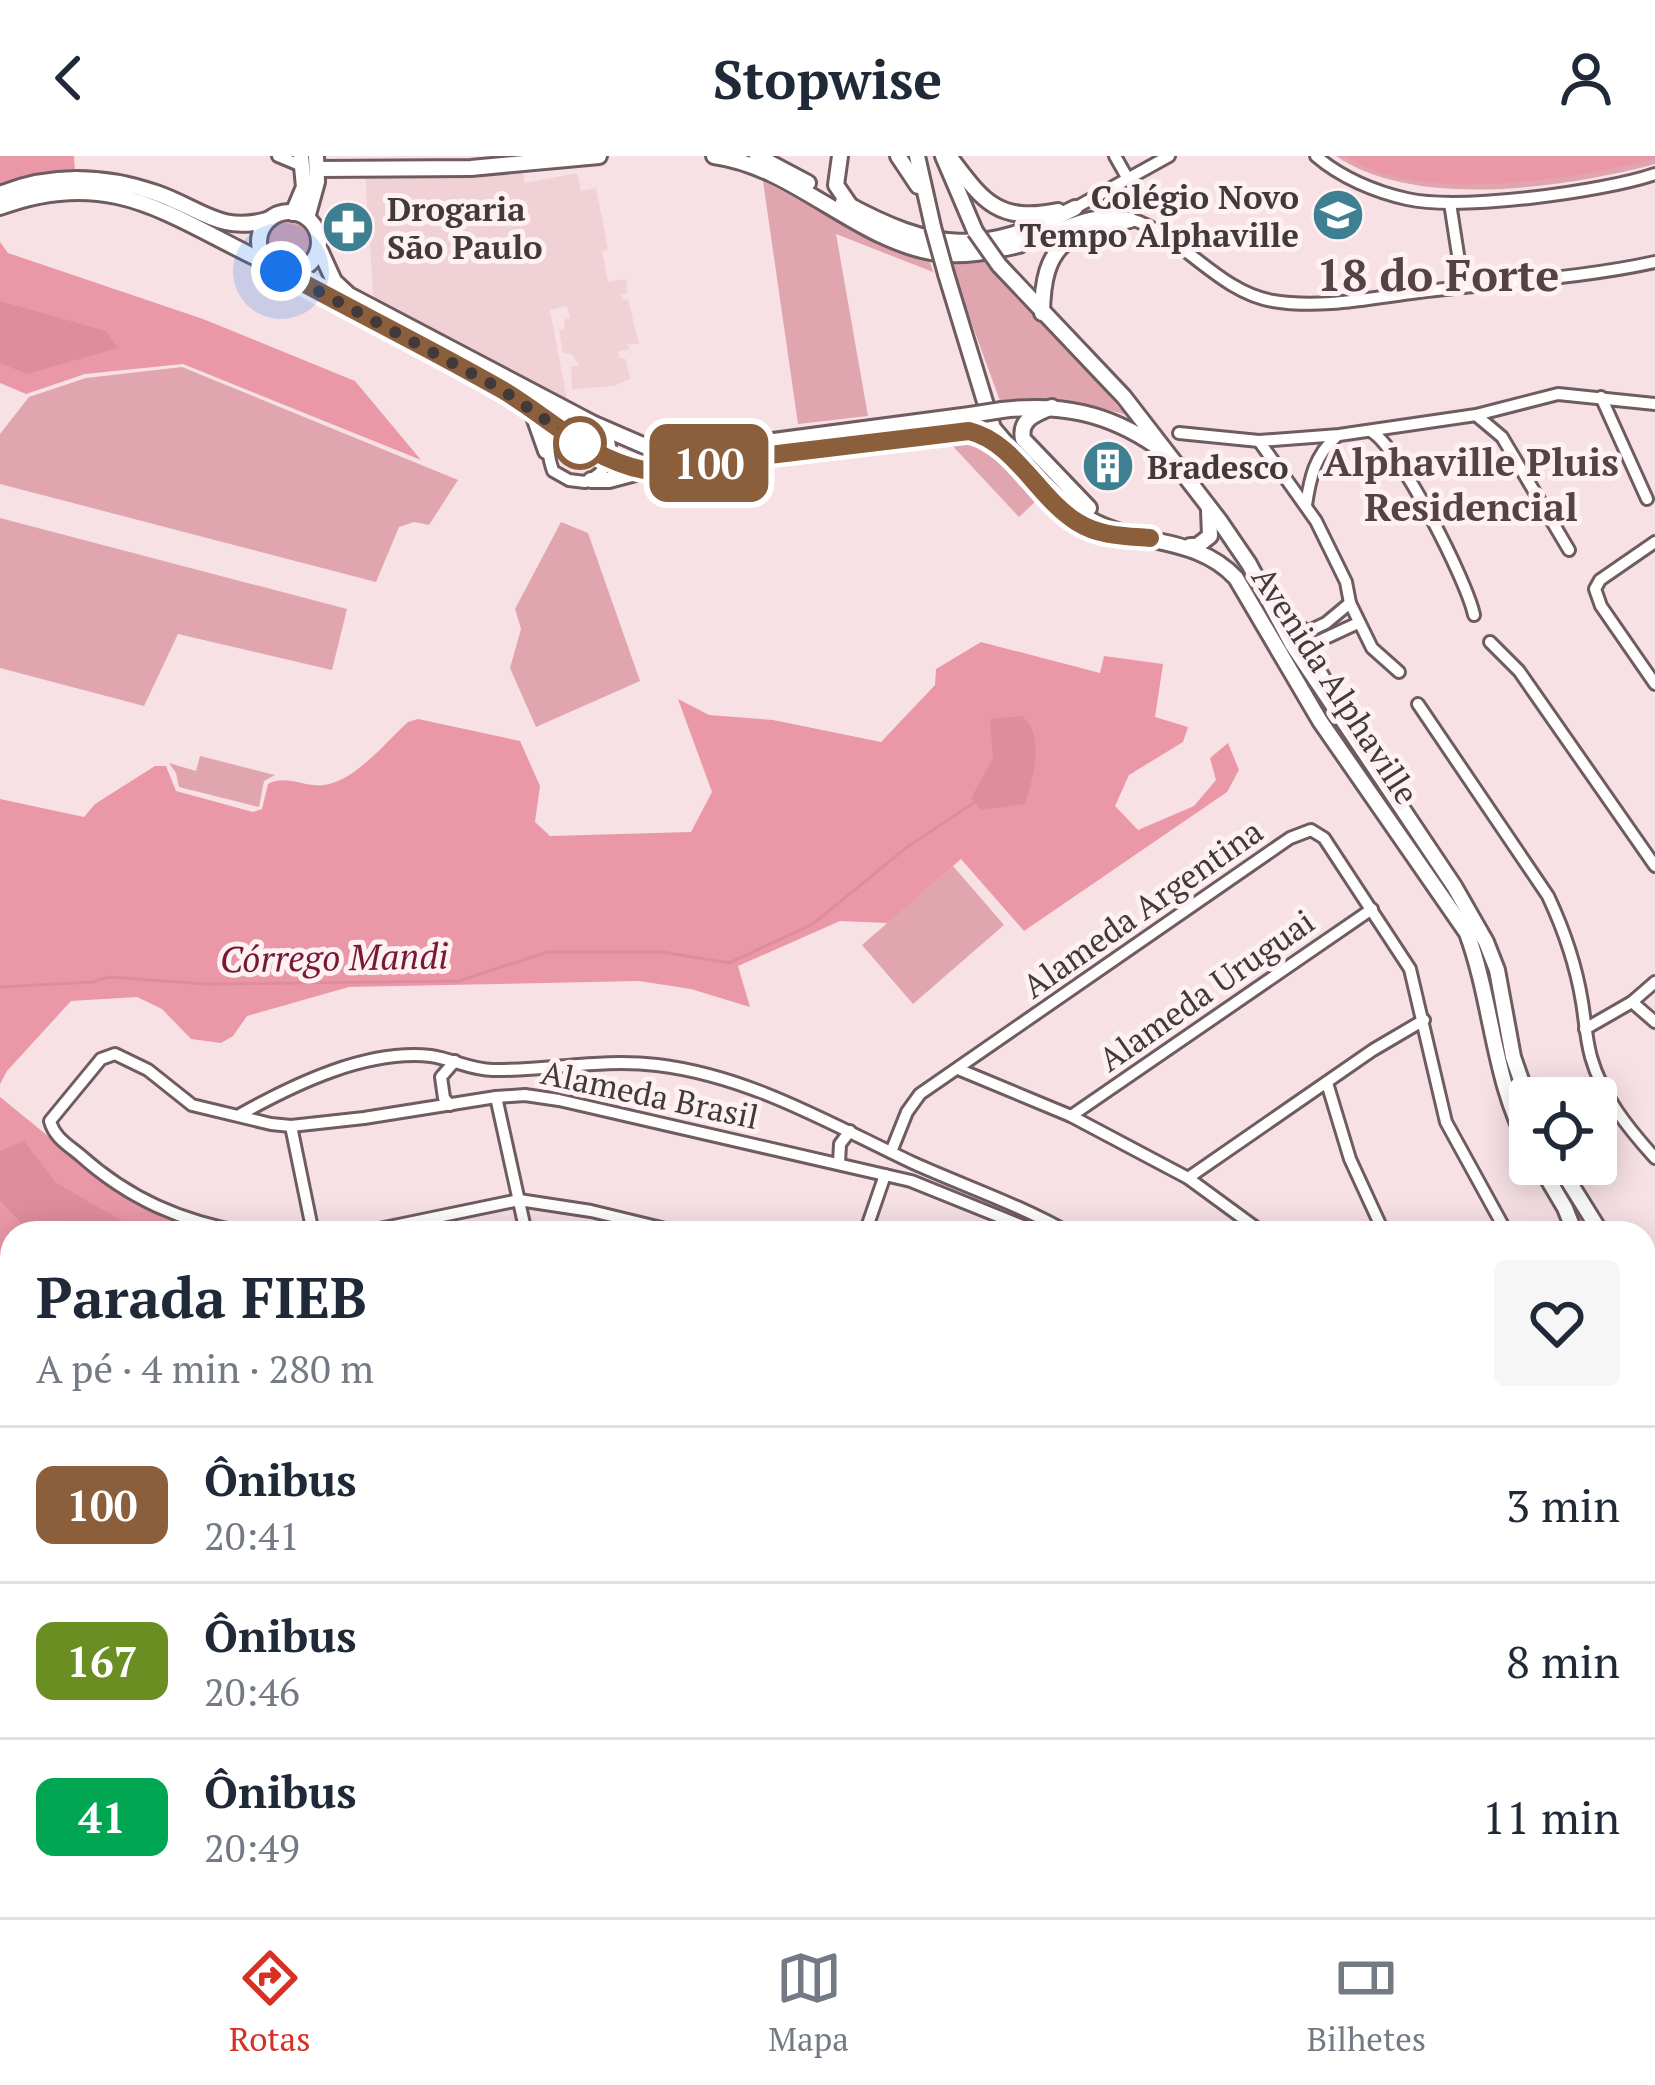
<!DOCTYPE html>
<html lang="pt">
<meta charset="utf-8">
<style>
:root{--surface:#fff;--page:#f6f6f7;--text:#1f2937;--muted:#747a83;--line:#e0e1e3;--accent:#d93025}
body{margin:0;font-family:"PT Serif",serif;background:var(--page);color:var(--text);height:100vh;display:flex;flex-direction:column;font-size:45px;white-space:nowrap}
*{box-sizing:border-box;margin:0}
p{font-size:39px;color:var(--muted)}
.icon{flex:none;width:66px;height:66px;fill:none;stroke:currentColor;stroke-width:2;stroke-linecap:round;stroke-linejoin:round}
.map{position:relative;flex:1;overflow:hidden}
.sheet{position:absolute;left:0px;top:1065px;width:1656px;height:696px;display:flex;flex-direction:column;background:var(--surface);border-radius:36px 36px 0 0;box-shadow:0 6px 30px #0003}
.sheet>*{flex:none}
.badge{padding:0 24px;border-radius:18px;font-size:42px;line-height:78px}
.tools{position:absolute;left:1509px;top:921px;display:grid;gap:24px}
.tools a{display:grid;place-items:center;width:108px;height:108px;border-radius:12px;background:var(--surface);box-shadow:0 6px 30px #0003;font-size:60px}
.you{position:absolute;width:60px;height:60px;margin:-30px;border:9px solid #fff;border-radius:50%;background:#1a73e8;box-shadow:0 0 0 18px #1a73e833}
.map>.badge{position:absolute;translate:-50% -50%;box-shadow:0 0 0 6px #fff}
.round{display:grid;place-items:center;flex:none;width:126px;height:126px;border-radius:12px;background:var(--page)}
.head{display:flex;align-items:center;justify-content:space-between;height:204px;padding:0 36px}
h1{font-size:57px;font-weight:800;line-height:90px}
ul{padding:0;list-style:none}
li{display:flex;align-items:center;gap:36px;height:156px;padding:0 36px;border-top:3px solid var(--line)}
li div{flex:1}
li b{display:block;font-size:45px}
li em{font-style:normal}
li .badge{min-width:132px;font-weight:700;text-align:center}
header{display:flex;justify-content:space-between;align-items:center;height:156px;padding:0 36px;background:var(--surface);font-size:54px;font-weight:800}
.tab-bar{display:flex;justify-content:space-around;align-items:center;height:168px;border-top:3px solid var(--line);background:var(--surface);font-size:33px;color:var(--muted)}
.tab-bar a{display:grid;justify-items:center;gap:6px}
.tab-bar .current{color:var(--accent)}
.map>svg:first-child{display:block}
</style>
<header><svg class="icon" aria-label="back" viewBox="0 0 24 24"><path d="M15 5l-7 7 7 7"/></svg>Stopwise<svg class="icon" aria-label="person" viewBox="0 0 24 24"><circle cx="12" cy="8" r="4"/><path d="M4 21q1-7 8-7t8 7"/></svg></header>
<div class="map">
<svg width="1655" height="1761" viewBox="0 0 1655 1761">
<rect width="100%" height="100%" fill="#f7e1e4"/>
<g fill="#f0d1d6">
<path d="M 522,14 L 525,27 L 577,17 L 581,35 L 596,32 L 608,93 L 602,95 L 608,126 L 626,123 L 627,137 L 621,139 L 623,144 L 628,143 L 639,188 L 627,188 L 630,193 L 618,196 L 620,202 L 626,203 L 630,223 L 614,230 L 572,233 L 571,210 L 579,210 L 572,198 L 563,197 L 559,174 L 565,172 L 564,164 L 570,162 L 567,150 L 550,154 L 568,249 L 374,149 L 365,18 Z"/>
<path d="M 1655,1623 L 1655,1761 L 1507,1761 L 1509,1749 L 1644,1749 L 1644,1624 Z"/>
</g>
<g fill="#e1a5b0">
<path d="M 1336,0 L 1655,0 L 1655,8 C 1566,32 1415,54 1336,0 Z"/>
<path d="M 763,25 L 848,69 L 929,103 L 933,116 L 836,78 L 868,260 L 798,268 Z"/>
<circle cx="290" cy="86" r="26"/>
<path d="M 987,103 L 1126,259 C 1084,246 1045,238 1000,245 L 949,105 Z"/>
<path d="M 182,211 L 458,324 L 429,369 L 414,366 L 399,371 L 376,426 L 0,328 L 0,278 L 29,241 L 86,222 Z"/>
<path d="M 948,285 C 990,285 1009,317 1036,345 L 1019,361 Z"/>
<path d="M 0,362 L 347,453 L 332,514 L 178,478 L 144,550 L 0,512 Z"/>
<path d="M 561,366 L 588,377 L 640,525 L 536,571 L 510,512 L 521,473 L 515,453 Z"/>
<path d="M 200,600 L 275,619 L 264,625 L 259,651 L 179,631 L 176,617 L 169,607 L 196,615 Z"/>
<path d="M 953,710 L 1004,769 L 913,848 L 862,789 Z"/>
</g>
<g fill="#ea98a8">
<path d="M 0,0 L 74,0 L 75,15 L 45,19 L 0,34 Z"/>
<path d="M 1345,0 L 1655,0 L 1655,3 C 1573,23 1419,50 1345,0 Z"/>
<path d="M 0,86 L 8,97 L 203,163 L 355,225 L 421,304 L 183,208 L 85,218 L 26,238 L 0,227 Z"/>
<path d="M 981,486 L 1100,517 L 1104,500 L 1163,508 L 1155,561 L 1188,571 L 1183,586 L 1129,619 L 1115,650 L 1138,674 L 1194,650 L 1216,624 L 1210,602 L 1228,587 L 1239,614 L 1227,636 L 1024,775 L 961,703 L 888,767 L 840,765 L 738,810 L 750,851 L 691,833 L 639,825 L 349,831 L 247,860 L 233,880 L 221,887 L 191,883 L 162,853 L 137,841 L 71,845 L 7,915 L 0,928 L 0,643 L 84,661 L 95,648 L 155,610 L 166,610 L 176,635 L 253,656 L 262,653 L 268,628 C 286,618 305,632 324,629 C 355,625 386,586 408,566 L 418,563 L 520,585 L 540,630 L 535,666 L 550,680 L 691,676 L 712,636 L 678,543 L 709,559 L 773,564 L 881,586 L 935,529 L 936,513 Z"/>
<path d="M 0,941 C 75,1001 130,1055 227,1077 L 12,1077 L 12,1407 L 0,1410 Z"/>
<path d="M 0,1476 L 12,1479 L 12,1625 L 5,1627 L 0,1616 Z"/>
</g>
<g fill="#df8d9d">
<path d="M 0,145 L 106,175 L 118,192 L 27,218 L 0,207 Z"/>
<path d="M 1022,560 C 1046,580 1033,622 1025,648 L 981,654 L 971,642 L 993,602 L 990,563 Z"/>
<path d="M 24,985 L 55,1026 L 143,1077 L 38,1077 L 27,1073 L 0,1045 L 0,995 Z"/>
</g>
<g fill="none" stroke-linecap="round" stroke-linejoin="round">
<path stroke="#df8d9d" stroke-width="3" d="M 0,831 L 92,826 L 109,821 L 205,828 L 459,825 L 547,796 L 662,796 L 729,807 L 813,768 L 907,691 L 975,646"/>
<g stroke="#6f5c5f" stroke-width="16">
<g id="street">
<path d="M 278,0 L 302,10"/>
<path d="M 1115,0 L 1128,23"/>
<path d="M 1316,0 C 1340,21 1375,36 1407,43 C 1460,55 1602,36 1655,18"/>
<path d="M 1450,47 L 1463,131"/>
<path d="M 1075,52 L 1169,0"/>
<path d="M 1019,89 C 1044,81 1070,65 1096,61 C 1164,49 1206,134 1273,145 C 1321,153 1371,142 1419,136 C 1497,126 1578,123 1655,106"/>
<path d="M 1601,241 L 1647,343"/>
<path d="M 569,253 C 549,275 543,286 553,315 L 569,324 L 585,326 C 608,317 617,295 604,273"/>
<path d="M 1477,260 L 1502,281 L 1569,394"/>
<path d="M 1372,276 C 1400,293 1467,425 1474,459"/>
<path d="M 1179,277 L 1259,285 L 1339,279 L 1476,259 L 1558,238 L 1655,248"/>
<path d="M 1259,285 L 1316,365 L 1346,426 L 1350,447 L 1372,492 L 1399,516"/>
<path d="M 1306,349 C 1310,322 1315,299 1336,281"/>
<path d="M 1655,386 L 1600,424 L 1595,433 L 1601,450 L 1655,528"/>
<path d="M 1281,464 L 1309,475 L 1326,467 L 1350,447"/>
<path d="M 1317,486 L 1358,467"/>
<path d="M 1490,486 L 1519,515 L 1655,710"/>
<path d="M 1312,491 C 1312,511 1331,522 1331,544"/>
<path d="M 1418,548 L 1548,740 C 1564,774 1576,809 1582,846 C 1585,864 1586,883 1591,901 C 1602,940 1628,972 1655,1002"/>
<path d="M 1632,846 L 1655,866"/>
<path d="M 1585,873 L 1632,846 L 1655,826"/>
<path d="M 958,913 L 1071,960 L 1188,1022 L 1263,1077"/>
<path d="M 1327,927 L 1350,1003 L 1384,1077"/>
<path d="M 496,941 L 526,1077"/>
<path d="M 450,949 L 444,942 L 441,921 L 455,905"/>
<path d="M 241,958 C 295,928 367,893 431,900 C 452,903 471,914 493,914 C 548,915 601,902 657,909 C 749,920 829,967 911,1006 C 964,1030 1018,1048 1069,1077"/>
<path d="M 1071,960 L 1372,753"/>
<path d="M 291,970 L 313,1077"/>
<path d="M 891,996 L 907,956 L 920,938 L 1290,682 L 1311,674 L 1324,682 L 1410,813 L 1446,966 L 1507,1077"/>
<path d="M 839,1007 L 840,988 L 850,975"/>
<path d="M 1188,1022 L 1373,894 L 1424,864"/>
<path d="M 247,1077 C 182,1066 129,1043 80,999 C 68,989 54,981 50,965 L 101,903 L 115,898 L 148,914 L 192,949 L 271,968 L 291,970 L 364,962 L 496,941 L 525,939 L 559,944 L 911,1025 L 1040,1077"/>
<path d="M 360,1077 L 519,1044 L 591,1055 L 682,1077"/>
<path d="M 865,1077 L 885,1019"/>
<path d="M 1644,1612 L 1655,1611"/>
<path d="M 1644,1703 L 1646,1716"/>
<path d="M 93,1749 L 110,1761"/>
<path d="M 148,1749 L 158,1761"/>
<path d="M 439,1749 L 451,1761"/>
<path d="M 735,1749 L 748,1761"/>
<path d="M 888,1749 L 900,1761"/>
<path d="M 1547,1749 L 1548,1761"/>
<path d="M 506,1761 L 517,1749"/>
<path d="M 645,1761 L 656,1749"/>
<path d="M 1044,1761 L 1096,1755 L 1184,1761"/>
<path d="M 1379,1761 L 1381,1749"/>
</g>
</g>
<g stroke="#6f5c5f" stroke-width="20">
<g id="secondary">
<path d="M 714,0 C 795,11 855,84 936,97 C 964,101 992,95 1019,89 L 1027,60"/>
<path d="M 757,0 L 808,27"/>
<path d="M 840,0 L 836,29 L 849,48"/>
<path d="M 898,0 L 918,30"/>
<path d="M 917,0 L 933,71"/>
<path d="M 943,0 L 975,75"/>
<path d="M 949,0 C 983,45 997,67 1058,55"/>
<path d="M 317,13 L 471,12 L 599,0"/>
<path d="M 0,38 C 52,17 103,19 156,37 C 200,52 221,79 270,63"/>
<path d="M 843,46 C 934,96 983,100 1075,52"/>
<path d="M 0,51 C 113,9 171,62 269,108"/>
<circle cx="289" cy="86" r="30"/>
<path d="M 293,57 L 304,31 L 301,0"/>
<path d="M 307,62 L 317,26 L 316,0"/>
<path d="M 319,92 L 334,125 L 349,139 L 594,268 L 654,294 L 735,290 L 970,259"/>
<path d="M 999,109 L 1124,241 L 1219,364 L 1249,408 L 1292,488 L 1454,730 L 1486,786 L 1497,814 L 1513,901 L 1530,950"/>
<path d="M 281,115 C 357,156 436,193 509,238 C 554,265 591,304 644,314 L 963,275 L 980,277 L 1002,293"/>
<path d="M 946,118 L 993,272 L 1005,286 C 1033,313 1061,350 1097,367 C 1145,390 1198,381 1236,422 L 1320,565 L 1467,777 C 1493,848 1493,926 1530,992"/>
<path d="M 1042,157 C 1043,88 1067,76 1130,64"/>
<path d="M 1052,251 C 1036,258 1019,263 1023,283 L 1089,352"/>
<path d="M 1002,254 C 1060,247 1108,257 1156,290"/>
<path d="M 533,258 L 546,295"/>
<path d="M 591,324 L 609,324 L 639,316"/>
<path d="M 1038,331 L 1075,365 L 1096,375"/>
<path d="M 1190,390 L 1197,390 L 1210,380 L 1209,354"/>
<path d="M 1539,1008 L 1565,1052 L 1575,1077"/>
<path d="M 1558,1008 L 1601,1077"/>
<path d="M 1644,1143 L 1654,1167 L 1651,1187"/>
<path d="M 1644,1365 L 1655,1364"/>
<path d="M 1644,1380 L 1655,1379"/>
<path d="M 1644,1559 L 1655,1558"/>
<path d="M 1644,1589 L 1655,1588"/>
<path d="M 0,1715 L 12,1737"/>
<path d="M 20,1749 L 27,1761"/>
<path d="M 1461,1761 L 1462,1749"/>
<path d="M 1476,1761 L 1477,1749"/>
</g>
</g>
<use href="#street" stroke="#fff" stroke-width="10"/>
<use href="#secondary" stroke="#fff" stroke-width="14"/>
<g stroke="#6f5c5f" stroke-width="20" stroke-linecap="butt">
<g id="secondary-bridge">
<path d="M 933,71 L 946,118"/>
<path d="M 975,75 L 999,109"/>
<path d="M 970,259 L 1002,254"/>
</g>
</g>
<use href="#secondary-bridge" stroke="#fff" stroke-width="14"/>
</g>
<g fill="none" stroke-linecap="round" stroke-linejoin="round">
<g stroke="#fff" stroke-width="27">
<path id="line" d="M 281,115 C 354,155 429,192 501,233 C 549,261 588,303 644,314 L 969,275 C 1015,286 1038,342 1077,366 C 1099,380 1124,380 1150,382"/>
</g>
<use href="#line" stroke="#8b5e3c" stroke-width="18"/>
<path stroke="#42393b" stroke-width="12" stroke-dasharray="0 21.6" d="M 281,115 L 499,232 L 580,287"/>
</g>
<defs>
<g id="school-disc" transform="scale(2.7)"><circle r="9.5" fill="#3e8091" stroke="#fef1f3"/><path d="M0-5L7-2L0 1L-7-2ZM-4 1L0 2.5L4 1V4Q0 6-4 4Z" fill="#fff"/></g>
<g id="pharmacy-disc" transform="scale(2.7)"><circle r="9.5" fill="#3e8091" stroke="#fef1f3"/><path d="M-2-6h4v4h4v4h-4v4h-4v-4h-4v-4h4Z" fill="#fff"/></g>
<g id="building-disc" transform="scale(2.7)"><circle r="9.5" fill="#3e8091" stroke="#fef1f3"/><path d="M-4-6H4V6H1V3H-1V6H-4ZM-2.5-4.3h1.7v1.8h-1.7ZM.8-4.3h1.7v1.8H.8ZM-2.5-1h1.7V.8h-1.7ZM.8-1h1.7V.8H.8Z" fill="#fff"/></g>
</defs>
<g fill-rule="evenodd">
<use href="#school-disc" x="1338" y="59"/>
<use href="#pharmacy-disc" x="348" y="71"/>
<use href="#building-disc" x="1108" y="310"/>
</g>
<circle fill="#fff" stroke="#8b5e3c" stroke-width="6" cx="580" cy="287" r="24"/>
<g text-anchor="middle" dominant-baseline="central" stroke-width="10" stroke-linejoin="round" paint-order="stroke">
<g font-size="33" font-weight="bold" fill="#42393b" stroke="#fef1f3" text-anchor="start">
<text x="1299" y="40" text-anchor="end">Colégio Novo<tspan x="1299" dy="38">Tempo Alphaville</tspan></text>
<text x="387" y="52">Drogaria<tspan x="387" dy="38">São Paulo</tspan></text>
<text x="1147" y="310">Bradesco</text>
</g>
<g font-size="33" fill="#42393b" stroke="#fef1f3">
<text transform="translate(1336 529) rotate(57)">Avenida Alphaville</text>
<text transform="translate(1142 752) rotate(-35)">Alameda Argentina</text>
<text transform="translate(1206 834) rotate(-35)">Alameda Uruguai</text>
<text transform="translate(650 938) rotate(12)">Alameda Brasil</text>
</g>
<g font-size="36" font-style="italic" fill="#771837" stroke="#fef1f3">
<text transform="translate(334 801) rotate(-1)">Córrego Mandi</text>
</g>
<g font-size="39" font-weight="bold" fill="#544245" stroke="#fef1f3">
<text x="1471" y="305">Alphaville Pluis<tspan x="1471" dy="45">Residencial</tspan></text>
</g>
<g font-size="45" font-weight="bold" fill="#544245" stroke="#fef1f3">
<text x="1438" y="118">18 do Forte</text>
</g>
</g>
</svg>
<div class="tools">
<a><svg class="icon" aria-label="locate" viewBox="0 0 24 24"><circle cx="12" cy="12" r="6"/><path d="M12 2v4M12 18v4M2 12h4M18 12h4"/></svg></a>
</div>
<div class="you" style="left:281px;top:115px"></div>
<b class="badge" style="left:709px;top:307px;background:#8b5e3c;color:#fff">100</b>
<section class="sheet">
<div class="head"><div><h1>Parada FIEB</h1><p>A pé · 4 min · 280 m</p></div><a class="round"><svg class="icon" aria-label="heart" viewBox="0 0 24 24"><path d="M12 20l-8-8c-3-5 5-10 8-4 3-6 11-1 8 4z"/></svg></a></div>
<ul>
<li><span class="badge" style="background:#8b5e3c;color:#fff">100</span><div><b>Ônibus</b><p>20:41</p></div><em>3 min</em></li>
<li><span class="badge" style="background:#6b8e23;color:#fff">167</span><div><b>Ônibus</b><p>20:46</p></div><em>8 min</em></li>
<li><span class="badge" style="background:#00a651;color:#fff">41</span><div><b>Ônibus</b><p>20:49</p></div><em>11 min</em></li>
</ul>
</section>
</div>
<nav class="tab-bar">
<a class="current"><svg class="icon" aria-label="directions" viewBox="0 0 24 24"><path d="M12 3l9 9-9 9-9-9zM9 14v-3h6M13 9l2 2-2 2"/></svg>Rotas</a>
<a><svg class="icon" aria-label="map" viewBox="0 0 24 24"><path d="M3 6l6-2 6 2 6-2v14l-6 2-6-2-6 2zM9 4v14M15 6v14"/></svg>Mapa</a>
<a><svg class="icon" aria-label="tickets" viewBox="0 0 24 24"><path d="M3 7h18v10H3zM15 7v10"/></svg>Bilhetes</a>
</nav>
